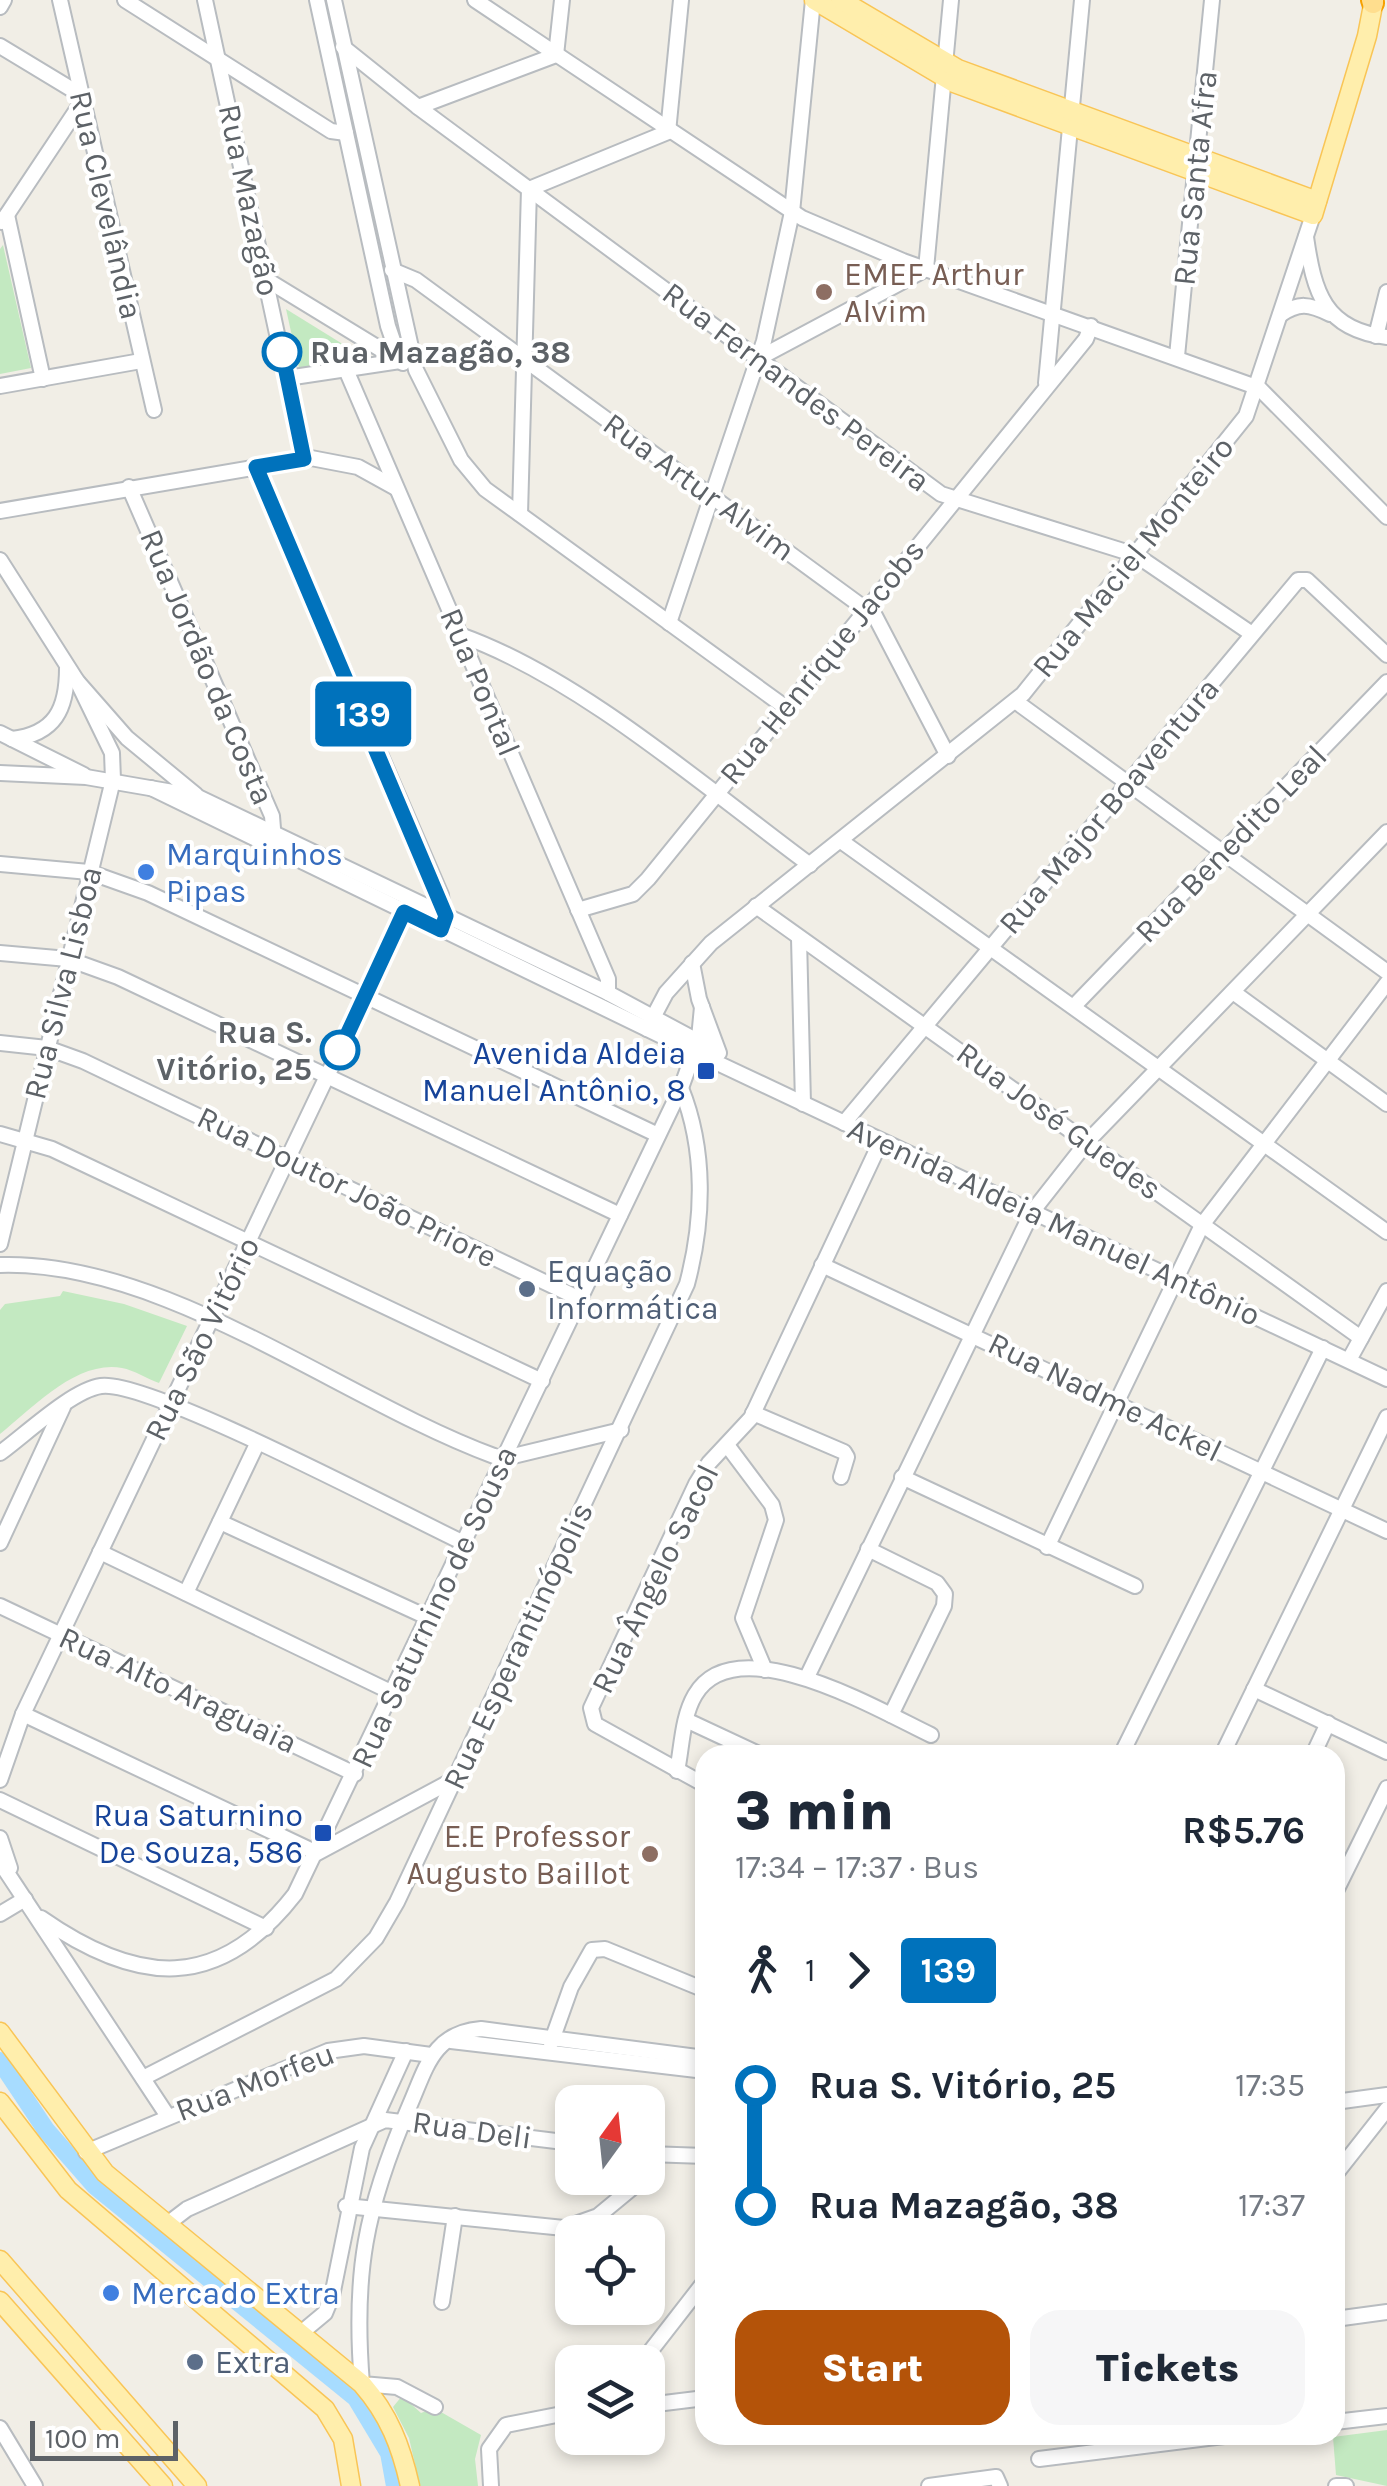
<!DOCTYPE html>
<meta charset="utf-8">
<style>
:root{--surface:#fff;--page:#f6f6f7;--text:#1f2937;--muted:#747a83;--accent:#b45309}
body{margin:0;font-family:Karla,sans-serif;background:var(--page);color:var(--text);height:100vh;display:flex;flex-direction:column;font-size:38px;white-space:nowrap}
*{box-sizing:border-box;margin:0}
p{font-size:32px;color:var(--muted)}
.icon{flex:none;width:55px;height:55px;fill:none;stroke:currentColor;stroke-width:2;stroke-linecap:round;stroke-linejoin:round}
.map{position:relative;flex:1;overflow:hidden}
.drawer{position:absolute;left:695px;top:1745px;width:650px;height:700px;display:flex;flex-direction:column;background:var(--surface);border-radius:30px;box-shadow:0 5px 15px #0003}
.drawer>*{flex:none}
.badge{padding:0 20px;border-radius:8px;font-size:35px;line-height:65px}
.needle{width:65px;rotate:15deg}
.controls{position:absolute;left:555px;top:2085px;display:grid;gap:20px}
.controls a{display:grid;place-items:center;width:110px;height:110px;border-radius:20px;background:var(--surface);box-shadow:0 5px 15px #0003;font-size:50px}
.scale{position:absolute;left:30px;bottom:25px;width:148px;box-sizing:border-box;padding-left:10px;border:5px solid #5d6267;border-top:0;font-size:28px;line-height:35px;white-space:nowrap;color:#5d6267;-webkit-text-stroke:8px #fff;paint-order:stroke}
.map>.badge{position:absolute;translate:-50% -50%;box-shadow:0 0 0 5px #fff}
.legs{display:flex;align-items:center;gap:15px;height:110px;padding:0 40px;font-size:32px}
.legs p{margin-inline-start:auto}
.head{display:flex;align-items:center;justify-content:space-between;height:170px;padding:0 40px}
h1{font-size:55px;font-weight:800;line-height:75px}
.button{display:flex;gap:20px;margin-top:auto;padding:20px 40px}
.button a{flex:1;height:115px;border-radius:30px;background:var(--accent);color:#fff;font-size:40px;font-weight:800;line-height:115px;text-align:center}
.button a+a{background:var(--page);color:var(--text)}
ul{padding:0 40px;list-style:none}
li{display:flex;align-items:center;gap:35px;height:120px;font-size:38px}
li i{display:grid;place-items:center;width:15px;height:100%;margin:0 12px;background:currentColor}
li i::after{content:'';width:25px;height:25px;margin:-12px;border:8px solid;border-radius:50%;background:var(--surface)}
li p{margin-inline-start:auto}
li:first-child i{background:linear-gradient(#0000 50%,currentColor 0)}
li:last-child i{background:linear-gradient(currentColor 50%,#0000 0)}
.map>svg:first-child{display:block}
</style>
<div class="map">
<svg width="1387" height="2486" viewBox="0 0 1387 2486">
<rect width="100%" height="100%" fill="#f1eee6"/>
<g fill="#c3e9c1">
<path d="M 3,245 L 31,368 L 0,374 L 0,249 Z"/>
<path d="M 286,309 L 362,356 L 299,368 Z"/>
<path d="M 63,1291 L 124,1304 L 187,1326 L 159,1383 C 147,1379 134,1370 122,1368 C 76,1360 33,1408 0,1434 L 0,1310 L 5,1304 L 60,1296 Z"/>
<path d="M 402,2396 L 421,2413 L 434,2408 L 481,2435 L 475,2459 L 478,2486 L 420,2486 L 409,2438 L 393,2407 Z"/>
<path d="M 1387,2430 L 1387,2486 L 1336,2475 L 1333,2437 Z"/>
</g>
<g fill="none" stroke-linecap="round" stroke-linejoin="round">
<path stroke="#a7dcff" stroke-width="18" d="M 0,2061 L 46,2130 L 95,2186 L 356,2398 L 389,2453 L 395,2486"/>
<g stroke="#b8bcc0" stroke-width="18">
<g id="minor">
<path d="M 60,0 L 154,410"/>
<path d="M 125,0 L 331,131 L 346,133"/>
<path d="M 205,0 L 304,459"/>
<path d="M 317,0 L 388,326 L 400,361"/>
<path d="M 334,0 L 416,370 L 461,460 L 485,489 L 785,707"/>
<path d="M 475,0 L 802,218 L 903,261 L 1259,388 L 1387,517"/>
<path d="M 0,7 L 4,0"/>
<path d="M 0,46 L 81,95"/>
<path d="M 343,47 L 418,107 L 941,494 L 1136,555 L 1252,634"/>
<path d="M 418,107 L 556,55 L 562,0"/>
<path d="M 7,215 L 43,379"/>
<path d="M 2,222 L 82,102"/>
<path d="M 1306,237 C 1314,292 1324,330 1387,337"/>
<path d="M 926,269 L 951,0"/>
<path d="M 392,270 L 416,280 L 875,616 L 948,756"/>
<path d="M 267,280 L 403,363"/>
<path d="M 1280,315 C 1299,302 1309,304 1330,314"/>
<path d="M 1376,336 L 1387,292"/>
<path d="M 1177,356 L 1212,0"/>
<path d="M 759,358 L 926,269"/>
<path d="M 347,372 L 608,979 L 608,993"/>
<path d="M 287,378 L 400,361"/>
<path d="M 1046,383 L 1082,0"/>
<path d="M 0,386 L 141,361"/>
<path d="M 256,467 L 441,895 L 444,922"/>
<path d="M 129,487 L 272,816 L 274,841"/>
<path d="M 0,511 L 311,458 L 358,467 L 396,488"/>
<path d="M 520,514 L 529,189 L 668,132 L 681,0"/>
<path d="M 0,560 L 77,681 L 127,738 L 196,795"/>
<path d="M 669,623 L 764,341 L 792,212 L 813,0"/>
<path d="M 460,635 C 579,677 707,789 810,865"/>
<path d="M 1015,701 L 1387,972"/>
<path d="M 0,733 L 84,775"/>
<path d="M 12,739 C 55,734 67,709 67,668"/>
<path d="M 0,773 L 86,777 L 196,796 L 608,993 L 718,1052"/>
<path d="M 151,788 L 711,1060 L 1387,1379"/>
<path d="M 841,841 L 1387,1232"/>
<path d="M 0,864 L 89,872 L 148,893 L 658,1135"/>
<path d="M 756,906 L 1361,1338"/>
<path d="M 578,910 L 633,894 L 648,879 L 1086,339 L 1091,326"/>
<path d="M 799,938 L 803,1104"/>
<path d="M 0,953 L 68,959 L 118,977 L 620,1215"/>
<path d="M 692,963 L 699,999 L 719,1053"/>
<path d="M 1233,992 L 1387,1104"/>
<path d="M 1074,1006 L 1387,682"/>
<path d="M 647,1029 L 666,993 L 711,943 L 1023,694 L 1246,416 L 1313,215"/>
<path d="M 0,1043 L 47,1048 L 83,1061 L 580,1299"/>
<path d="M 844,1123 L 1298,580 L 1307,580 L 1387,655"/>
<path d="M 0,1134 L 52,1149 L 542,1381"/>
<path d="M 0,1244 L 113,780 L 112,753 L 77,681"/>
<path d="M 0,1265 C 165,1260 342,1400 494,1456 L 505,1458 L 621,1430"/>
<path d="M 822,1265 L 1387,1531"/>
<path d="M 1349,1360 L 1387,1291"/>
<path d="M 753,1413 L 844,1452 L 847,1457 L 841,1477"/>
<path d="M 727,1445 L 772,1505 L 776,1520 L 743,1618 L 765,1670"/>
<path d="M 0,1453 C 25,1435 72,1390 101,1386 C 149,1379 404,1515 464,1543"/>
<path d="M 902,1477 L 1135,1586"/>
<path d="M 220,1522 L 429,1618"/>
<path d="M 0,1543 L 63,1407"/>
<path d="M 1047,1547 L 1202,1225 L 1387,983"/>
<path d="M 868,1549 L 937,1583 L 945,1594 L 944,1606 L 891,1715"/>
<path d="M 100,1552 L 393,1693"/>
<path d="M 186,1593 L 257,1444"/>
<path d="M 0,1606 L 355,1774"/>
<path d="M 807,1677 L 1032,1212 L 1087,1142 L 1387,832"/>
<path d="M 1254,1689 L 1387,1752"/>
<path d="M 23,1714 L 317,1853 L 455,1779"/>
<path d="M 686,1720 L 761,1755"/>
<path d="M 1121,1755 L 1323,1348"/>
<path d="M 1222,1755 L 1387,1417"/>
<path d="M 1313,1755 L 1328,1723"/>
<path d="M 677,1771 C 682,1747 682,1717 695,1695 C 736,1625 882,1712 931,1735"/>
<path d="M 0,1780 L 23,1714 L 411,900"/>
<path d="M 705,1785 L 595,1724 L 591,1708 L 696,1484 L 709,1463 L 751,1418 L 881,1141"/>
<path d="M 0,1800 L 266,1928"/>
<path d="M 0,1838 L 10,1868"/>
<path d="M 0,1862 L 167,2115"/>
<path d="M 1335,1893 L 1387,1788"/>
<path d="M 0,1914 L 25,1899"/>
<path d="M 41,1918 C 137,1985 218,1993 295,1894 L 681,1088 L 699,1038 L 702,1007"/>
<path d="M 451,2041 L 705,2071"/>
<path d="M 551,2043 L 571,1987 L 592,1950 L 605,1949 L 705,1990"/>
<path d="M 143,2078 L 336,1979 L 376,1938 L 397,1902 L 687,1284 C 704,1220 706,1150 681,1088"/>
<path d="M 1335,2102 L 1387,2095"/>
<path d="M 86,2152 L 328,2051 L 364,2046 L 431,2055"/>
<path d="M 648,2154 L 705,2156"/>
<path d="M 1335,2175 L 1387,2109"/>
<path d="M 346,2206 L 564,2228 L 598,2216 L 644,2178"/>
<path d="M 166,2225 L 187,2209 L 385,2120 L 572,2143"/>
<path d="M 442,2302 L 455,2216"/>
<path d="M 1335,2319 L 1387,2312"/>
<path d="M 301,2333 L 325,2313 L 332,2296 L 362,2148 L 406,2051"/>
<path d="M 642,2362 L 705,2281"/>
<path d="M 648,2405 L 705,2398"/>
<path d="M 435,2407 L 397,2387 L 362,2384 C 353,2274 365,2209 409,2107 C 426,2069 432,2033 481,2029 L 705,2058"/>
<path d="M 1335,2422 L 1387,2416"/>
<path d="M 0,2428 L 35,2486"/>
<path d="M 1039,2459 L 1232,2435"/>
<path d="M 491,2486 L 489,2449 L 506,2425 L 572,2412"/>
<path d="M 929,2486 L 996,2477 L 1000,2486"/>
<path d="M 1336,2486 L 1346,2486"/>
</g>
</g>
<g stroke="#f9c556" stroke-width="21">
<g id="major">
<path d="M 814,0 L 954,83 L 1313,215 L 1367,36 L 1374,0"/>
<path d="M 841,0 L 958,69 L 1317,201"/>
<path d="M 0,2032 L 105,2173 L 362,2384 C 389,2415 401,2446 410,2486"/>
<path d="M 0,2102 L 68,2190 L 325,2409 L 343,2439 L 351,2486"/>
<path d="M 0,2260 L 197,2486"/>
<path d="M 0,2301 L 163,2486"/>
</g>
</g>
<g stroke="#f6a000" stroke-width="24">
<path id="highway" d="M 1372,0 L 1373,3"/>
</g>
<use href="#minor" stroke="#fff" stroke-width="14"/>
<use href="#major" stroke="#ffeeac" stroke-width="18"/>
<use href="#highway" stroke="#ffde8e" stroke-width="20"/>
</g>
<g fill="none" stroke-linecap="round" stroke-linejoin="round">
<g stroke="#fff" stroke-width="22">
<path id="line-1" d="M 282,352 L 304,459 L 256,467 L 446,916 L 441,930 L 404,912 L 340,1050"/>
</g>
<use href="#line-1" stroke="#0072bc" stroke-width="15"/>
</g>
<g fill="#8d6e63" stroke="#fff" stroke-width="4">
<circle cx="824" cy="292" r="10"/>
<circle cx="650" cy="1854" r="10"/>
</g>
<g fill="#fff" stroke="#0072bc" stroke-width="5">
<circle cx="282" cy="352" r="18"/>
<circle cx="340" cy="1050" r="18"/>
</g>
<g fill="#3f7fe0" stroke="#fff" stroke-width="4">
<circle cx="146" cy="872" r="10"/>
<circle cx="111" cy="2293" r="10"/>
</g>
<g fill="#1a4fb4" stroke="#fff" stroke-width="4">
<rect x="696" y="1061" width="20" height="20" rx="5"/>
<rect x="313" y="1823" width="20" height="20" rx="5"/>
</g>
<g fill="#5c6f8a" stroke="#fff" stroke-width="4">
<circle cx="527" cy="1289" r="10"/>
<circle cx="195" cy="2362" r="10"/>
</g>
<g text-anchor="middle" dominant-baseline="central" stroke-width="8" stroke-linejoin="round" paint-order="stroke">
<g font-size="32" fill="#5d6267" stroke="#fff">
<text transform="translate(1195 178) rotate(-84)">Rua Santa Afra</text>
<text transform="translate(249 200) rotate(78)">Rua Mazagão</text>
<text transform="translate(106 205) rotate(77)">Rua Clevelândia</text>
<text transform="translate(796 387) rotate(37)">Rua Fernandes Pereira</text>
<text transform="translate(699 487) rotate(36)">Rua Artur Alvim</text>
<text transform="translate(1133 557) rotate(-51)">Rua Maciel Monteiro</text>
<text transform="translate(822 662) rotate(-51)">Rua Henrique Jacobs</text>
<text transform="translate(207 667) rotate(67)">Rua Jordão da Costa</text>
<text transform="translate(480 682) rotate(67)">Rua Pontal</text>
<text transform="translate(1109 806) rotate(-50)">Rua Major Boaventura</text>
<text transform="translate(1231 844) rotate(-46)">Rua Benedito Leal</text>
<text transform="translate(63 983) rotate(-76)">Rua Silva Lisboa</text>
<text transform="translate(1059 1121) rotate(36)">Rua José Guedes</text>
<text transform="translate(347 1187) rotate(26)">Rua Doutor João Priore</text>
<text transform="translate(1054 1222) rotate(25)">Avenida Aldeia Manuel Antônio</text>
<text transform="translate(202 1339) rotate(-64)">Rua São Vitório</text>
<text transform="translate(1105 1397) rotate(26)">Rua Nadme Ackel</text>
<text transform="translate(655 1579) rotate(-64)">Rua Ângelo Sacol</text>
<text transform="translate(434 1607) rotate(-65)">Rua Saturnino de Sousa</text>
<text transform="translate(518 1646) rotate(-65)">Rua Esperantinópolis</text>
<text transform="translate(178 1690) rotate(25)">Rua Alto Araguaia</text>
<text transform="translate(255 2082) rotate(-21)">Rua Morfeu</text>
<text transform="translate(472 2130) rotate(8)">Rua Deli</text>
</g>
<g font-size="32" fill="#785e54" stroke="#fff" text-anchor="start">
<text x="844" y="274">EMEF Arthur<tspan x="844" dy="37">Alvim</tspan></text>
<text x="630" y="1836" text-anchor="end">E.E Professor<tspan x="630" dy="37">Augusto Baillot</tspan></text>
</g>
<g font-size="32" font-weight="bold" fill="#5d6267" stroke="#fff" text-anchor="start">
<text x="310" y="352">Rua Mazagão, 38</text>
<text x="312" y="1032" text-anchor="end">Rua S.<tspan x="312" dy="37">Vitório, 25</tspan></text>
</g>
<g font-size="32" fill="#366cbe" stroke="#fff" text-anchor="start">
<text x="166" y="854">Marquinhos<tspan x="166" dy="37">Pipas</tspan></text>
<text x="131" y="2293">Mercado Extra</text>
</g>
<g font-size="32" fill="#164399" stroke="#fff" text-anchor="end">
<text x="686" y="1053">Avenida Aldeia<tspan x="686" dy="37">Manuel Antônio, 8</tspan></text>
<text x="303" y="1815">Rua Saturnino<tspan x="303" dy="37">De Souza, 586</tspan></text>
</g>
<g font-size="32" fill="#4e5e75" stroke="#fff" text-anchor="start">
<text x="547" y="1271">Equação<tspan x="547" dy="37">Informática</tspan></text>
<text x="215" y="2362">Extra</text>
</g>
</g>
</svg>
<div class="controls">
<a><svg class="needle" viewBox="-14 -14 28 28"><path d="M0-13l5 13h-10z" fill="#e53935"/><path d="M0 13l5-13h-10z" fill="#747a83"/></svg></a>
<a><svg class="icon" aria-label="locate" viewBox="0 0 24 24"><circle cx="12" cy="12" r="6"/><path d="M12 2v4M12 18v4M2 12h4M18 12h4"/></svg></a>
<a><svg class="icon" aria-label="layers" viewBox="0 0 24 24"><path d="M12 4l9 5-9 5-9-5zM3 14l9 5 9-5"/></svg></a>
</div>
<div class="scale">100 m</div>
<b class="badge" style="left:363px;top:714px;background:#0072bc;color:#fff">139</b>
<section class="drawer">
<div class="head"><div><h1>3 min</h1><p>17:34 – 17:37 · Bus</p></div><b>R$5.76</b></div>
<div class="legs"><svg class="icon" aria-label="walk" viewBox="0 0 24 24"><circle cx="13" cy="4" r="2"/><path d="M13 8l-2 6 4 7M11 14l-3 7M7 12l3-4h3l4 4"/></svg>1<svg class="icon" aria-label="forward" viewBox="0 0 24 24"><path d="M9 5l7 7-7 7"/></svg><b class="badge" style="background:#0072bc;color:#fff">139</b></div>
<ul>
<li><i style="color:#0072bc"></i><b>Rua S. Vitório, 25</b><p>17:35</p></li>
<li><i style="color:#0072bc"></i><b>Rua Mazagão, 38</b><p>17:37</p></li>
</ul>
<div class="button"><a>Start</a><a>Tickets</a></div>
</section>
</div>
